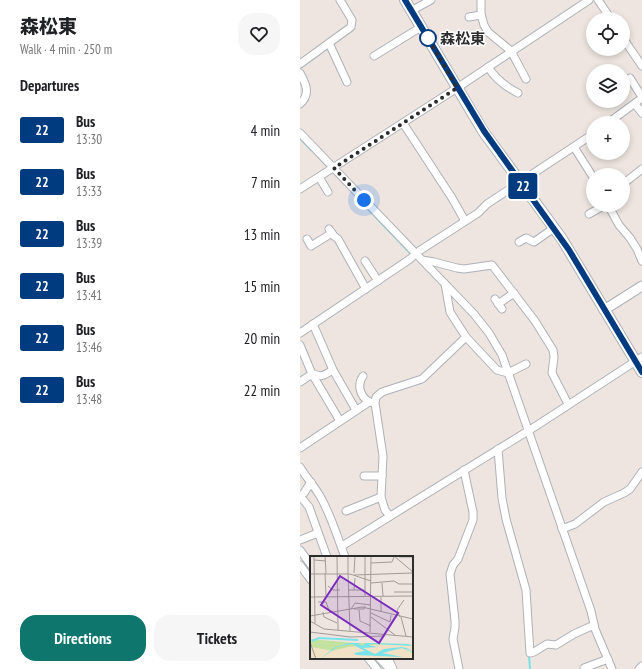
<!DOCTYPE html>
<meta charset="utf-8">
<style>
:root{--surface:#fff;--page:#f6f6f6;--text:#202124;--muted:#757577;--accent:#0f766e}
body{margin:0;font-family:"PT Sans Narrow","Noto Sans JP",sans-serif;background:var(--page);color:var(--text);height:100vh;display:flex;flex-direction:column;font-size:15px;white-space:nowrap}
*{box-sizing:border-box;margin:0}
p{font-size:13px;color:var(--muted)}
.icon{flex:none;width:22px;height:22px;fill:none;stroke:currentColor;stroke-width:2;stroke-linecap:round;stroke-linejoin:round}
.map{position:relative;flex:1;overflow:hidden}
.side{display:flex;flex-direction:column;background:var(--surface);width:300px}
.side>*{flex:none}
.badge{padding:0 8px;border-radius:3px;font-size:14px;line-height:26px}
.buttons{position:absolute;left:286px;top:12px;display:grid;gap:8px}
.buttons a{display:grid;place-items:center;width:44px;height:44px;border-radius:50%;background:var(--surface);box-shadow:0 2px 6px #0003;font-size:20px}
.you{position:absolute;width:20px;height:20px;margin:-10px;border:3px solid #fff;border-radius:50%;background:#1a73e8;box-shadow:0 0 0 6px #1a73e833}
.map>.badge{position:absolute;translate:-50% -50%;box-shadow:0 0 0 2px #fff}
h2{padding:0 20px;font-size:15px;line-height:36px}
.round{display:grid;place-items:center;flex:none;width:42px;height:42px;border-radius:16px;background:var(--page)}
.overview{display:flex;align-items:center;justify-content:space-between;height:68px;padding:0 20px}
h1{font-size:19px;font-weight:800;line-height:30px}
.primary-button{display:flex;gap:8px;margin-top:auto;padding:8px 20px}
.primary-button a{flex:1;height:46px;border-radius:16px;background:var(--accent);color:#fff;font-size:16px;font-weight:800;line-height:46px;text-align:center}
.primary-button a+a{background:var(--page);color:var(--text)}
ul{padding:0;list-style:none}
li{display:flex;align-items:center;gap:12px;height:52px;padding:0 20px}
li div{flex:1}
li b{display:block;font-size:15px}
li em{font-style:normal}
li .badge{min-width:44px;font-weight:700;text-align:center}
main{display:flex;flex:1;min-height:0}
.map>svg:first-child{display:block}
</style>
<main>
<section class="side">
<div class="overview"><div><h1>森松東</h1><p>Walk · 4 min · 250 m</p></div><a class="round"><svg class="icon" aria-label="heart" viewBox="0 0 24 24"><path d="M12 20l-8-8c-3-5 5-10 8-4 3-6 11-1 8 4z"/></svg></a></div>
<h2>Departures</h2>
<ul>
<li><span class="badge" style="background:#003b80;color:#fff">22</span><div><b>Bus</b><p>13:30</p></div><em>4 min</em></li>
<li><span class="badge" style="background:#003b80;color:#fff">22</span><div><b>Bus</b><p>13:33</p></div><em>7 min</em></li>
<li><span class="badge" style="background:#003b80;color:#fff">22</span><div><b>Bus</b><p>13:39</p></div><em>13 min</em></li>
<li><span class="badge" style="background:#003b80;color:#fff">22</span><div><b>Bus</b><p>13:41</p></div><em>15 min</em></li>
<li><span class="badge" style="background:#003b80;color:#fff">22</span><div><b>Bus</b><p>13:46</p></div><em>20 min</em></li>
<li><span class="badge" style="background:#003b80;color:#fff">22</span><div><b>Bus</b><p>13:48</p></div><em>22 min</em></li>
</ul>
<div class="primary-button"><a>Directions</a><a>Tickets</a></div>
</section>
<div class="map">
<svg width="342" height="669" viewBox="0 0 342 669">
<rect width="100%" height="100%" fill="#eee5e0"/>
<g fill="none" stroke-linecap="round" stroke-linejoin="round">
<g stroke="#78e3ea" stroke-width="2">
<path d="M 0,138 L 11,150"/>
<path d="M 67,208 L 112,255"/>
<path d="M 229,656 L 230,669"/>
</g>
<g stroke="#adb1b8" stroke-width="9">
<g id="minor">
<path d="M 181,0 L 181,14 L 184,25 L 188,32 L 211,51 L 226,79"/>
<path d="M 298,0 L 311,19"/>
<path d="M 111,11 L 131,0"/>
<path d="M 169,17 L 181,15"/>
<path d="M 323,38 L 342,66"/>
<path d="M 29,43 L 47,82"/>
<path d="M 74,56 L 121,27"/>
<path d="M 0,64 L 51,27 L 52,20 L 40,0"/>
<path d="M 188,67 C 195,78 206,87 218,93"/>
<path d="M 0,73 C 6,84 11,94 0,104"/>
<path d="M 330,78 L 342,97"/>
<path d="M 335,104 L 342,113"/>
<path d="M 103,123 L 152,198 L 165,221"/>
<path d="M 308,123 L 342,98"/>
<path d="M 0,133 L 174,314 L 189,333 L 202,355 L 291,611 L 295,629 L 312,669"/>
<path d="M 274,147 L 293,177"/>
<path d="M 19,177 L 28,192"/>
<path d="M 323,184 L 342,169"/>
<path d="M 0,189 L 157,88 L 289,0"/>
<path d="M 308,205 L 319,225 L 330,238 L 337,249 L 342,261"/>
<path d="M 289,214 L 305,205"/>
<path d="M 29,229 L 34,236 L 38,239 L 66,289"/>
<path d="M 7,239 L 11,246 L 32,233"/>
<path d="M 219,242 L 226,238 L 234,242 L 254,228"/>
<path d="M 122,260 L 134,262 L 157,268 L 164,269 L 192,265 L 235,321 L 253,350 L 254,357 L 252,373 L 268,404"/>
<path d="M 65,261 L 78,281"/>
<path d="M 145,284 L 150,312 L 166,337 L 197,370 L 208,373 L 226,364"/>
<path d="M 195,299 L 202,309"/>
<path d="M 198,304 L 214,293"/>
<path d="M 13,324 L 33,370 L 56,410"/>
<path d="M 0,333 L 110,259 L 119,251 L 178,213 L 187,204 L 293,134"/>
<path d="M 0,345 L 12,374 L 0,382"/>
<path d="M 12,374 L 40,421"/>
<path d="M 12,374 L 14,374 C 23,378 25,374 33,370"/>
<path d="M 63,376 C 56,386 61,400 73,403"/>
<path d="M 0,448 L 69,402"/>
<path d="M 198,449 L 202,498 L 206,519 L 226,590 L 230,653 L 234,652 L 247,644 L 256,645 L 274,634 L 294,625"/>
<path d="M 0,467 C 6,477 14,486 20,496 C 31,515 37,536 45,557"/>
<path d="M 64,476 L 82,476"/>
<path d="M 11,482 L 4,493 L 0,496 L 9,507 L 27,557"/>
<path d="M 46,511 L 81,497"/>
<path d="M 90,516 L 85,510 L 81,497 L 83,456 L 75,403 L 76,397 L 82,392 L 122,379 L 166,337"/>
<path d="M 262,529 L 275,524 L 304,502 L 324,493 L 330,489 L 342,472"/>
<path d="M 0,540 L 18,533"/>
<path d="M 42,546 L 236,426 L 342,357"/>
<path d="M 0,550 L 11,565"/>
<path d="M 0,565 L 11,580"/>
<path d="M 68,658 L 77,669"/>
<path d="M 79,658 L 90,669"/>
<path d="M 88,658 L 93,669"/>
<path d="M 284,668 L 308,659"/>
<path d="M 159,669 L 153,639 L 155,627 L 155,621 L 150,574 L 153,565 L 158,559 L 173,520 L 173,512 L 164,470"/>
<path d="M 339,669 L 342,666"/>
</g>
</g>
<g stroke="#adb1b8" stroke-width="11">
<path id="tertiary" d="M 304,310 L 342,286"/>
</g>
<g stroke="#adb1b8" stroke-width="12">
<path id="secondary" d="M 105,0 L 183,131 L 262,239 L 342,372"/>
</g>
<use href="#minor" stroke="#fff" stroke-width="7"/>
<use href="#tertiary" stroke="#fff" stroke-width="9"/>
<use href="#secondary" stroke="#fff" stroke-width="10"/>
</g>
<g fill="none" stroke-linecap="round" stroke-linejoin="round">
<g stroke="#fff" stroke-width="9">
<path id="line" d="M 105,0 L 184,131 L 269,250 L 342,372"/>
</g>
<use href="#line" stroke="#003b80" stroke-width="6"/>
<path stroke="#2d2d2d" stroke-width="4" stroke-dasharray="0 7.2" d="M 64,200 L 34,168 L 157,88 L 128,38"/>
</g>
<circle fill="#fff" stroke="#003b80" stroke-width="2" cx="128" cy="38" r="8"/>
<g text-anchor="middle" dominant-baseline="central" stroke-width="3" stroke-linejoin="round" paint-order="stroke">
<g font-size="15" font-weight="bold" fill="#2d2d2d" stroke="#fff" text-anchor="start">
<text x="140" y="38">森松東</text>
</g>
</g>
<g transform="translate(10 556)">
<rect width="103" height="103" fill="#eee5e0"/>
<path d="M 0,83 L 45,87 L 85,87 L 39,91 L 23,95 L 0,91 Z" fill="#c3e19f"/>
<path d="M 85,87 L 103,88 L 103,103 L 0,103 L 0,91 L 23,95 L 39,91 Z" fill="#f1e1c5"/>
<path d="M 48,87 L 52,90 L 56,87 L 101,88 L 98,88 L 103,90 L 63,88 L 58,89 L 68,91 L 53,92 L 65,98 L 74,93 L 92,91 L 96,92 L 103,94 L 95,93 L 103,96 L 103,97 L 92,92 L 72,97 L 93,101 L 46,99 L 44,97 L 55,95 L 42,88 L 27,91 L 10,103 L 25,91 L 40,87 Z" fill="#78e3ea"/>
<path fill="none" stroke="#78e3ea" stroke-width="2" d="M 2,85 L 9,82 L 48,84M 22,103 L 41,103"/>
<path fill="none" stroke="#a19b98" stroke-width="1" d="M 4,0 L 5,67M 15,0 L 16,17M 27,0 L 28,74M 84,0 L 103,16M 89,1 L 103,1M 4,4 L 16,5M 61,7 L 82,6 L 84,1M 15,17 L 16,40M 38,17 L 40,75M 38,17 L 38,0M 44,17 L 45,0M 0,18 L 40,18 L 61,25M 44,19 L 102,17M 61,27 L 84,25 L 89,28 L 103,28M 72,27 L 73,40M 18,30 L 23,34 L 30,34M 39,34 L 55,34M 44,34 L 45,22M 84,36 L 103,36M 55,40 L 55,0M 0,41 L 103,40M 71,41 L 71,56M 8,46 L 16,46 L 20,57M 41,53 L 45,47 L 61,49M 44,53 L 54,53 L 55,50M 49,54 L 50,65 L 61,70M 13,56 L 14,61 L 27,67M 61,57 L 80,66 L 81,59M 0,60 L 52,51 L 103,63M 61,61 L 85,79M 90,61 L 87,54 L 94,44M 91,61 L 96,80M 0,65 L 14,73 L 103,81M 0,76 L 40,81 L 75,80M 60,76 L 61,0M 0,86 L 6,103"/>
<path fill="#7b2cbf" fill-opacity="0.15" stroke="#7b2cbf" stroke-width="2" d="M 30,20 L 88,57 L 69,87 L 11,49 Z"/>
<rect width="103" height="103" fill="none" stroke="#2d2d2d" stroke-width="2"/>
</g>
</svg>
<div class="buttons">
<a><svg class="icon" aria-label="locate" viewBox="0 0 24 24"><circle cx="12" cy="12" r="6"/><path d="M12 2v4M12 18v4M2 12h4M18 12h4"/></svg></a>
<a><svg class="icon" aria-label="layers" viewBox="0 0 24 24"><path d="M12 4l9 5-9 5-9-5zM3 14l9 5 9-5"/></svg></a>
<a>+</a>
<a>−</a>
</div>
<div class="you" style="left:64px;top:200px"></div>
<b class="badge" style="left:223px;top:186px;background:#003b80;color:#fff">22</b>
</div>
</main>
